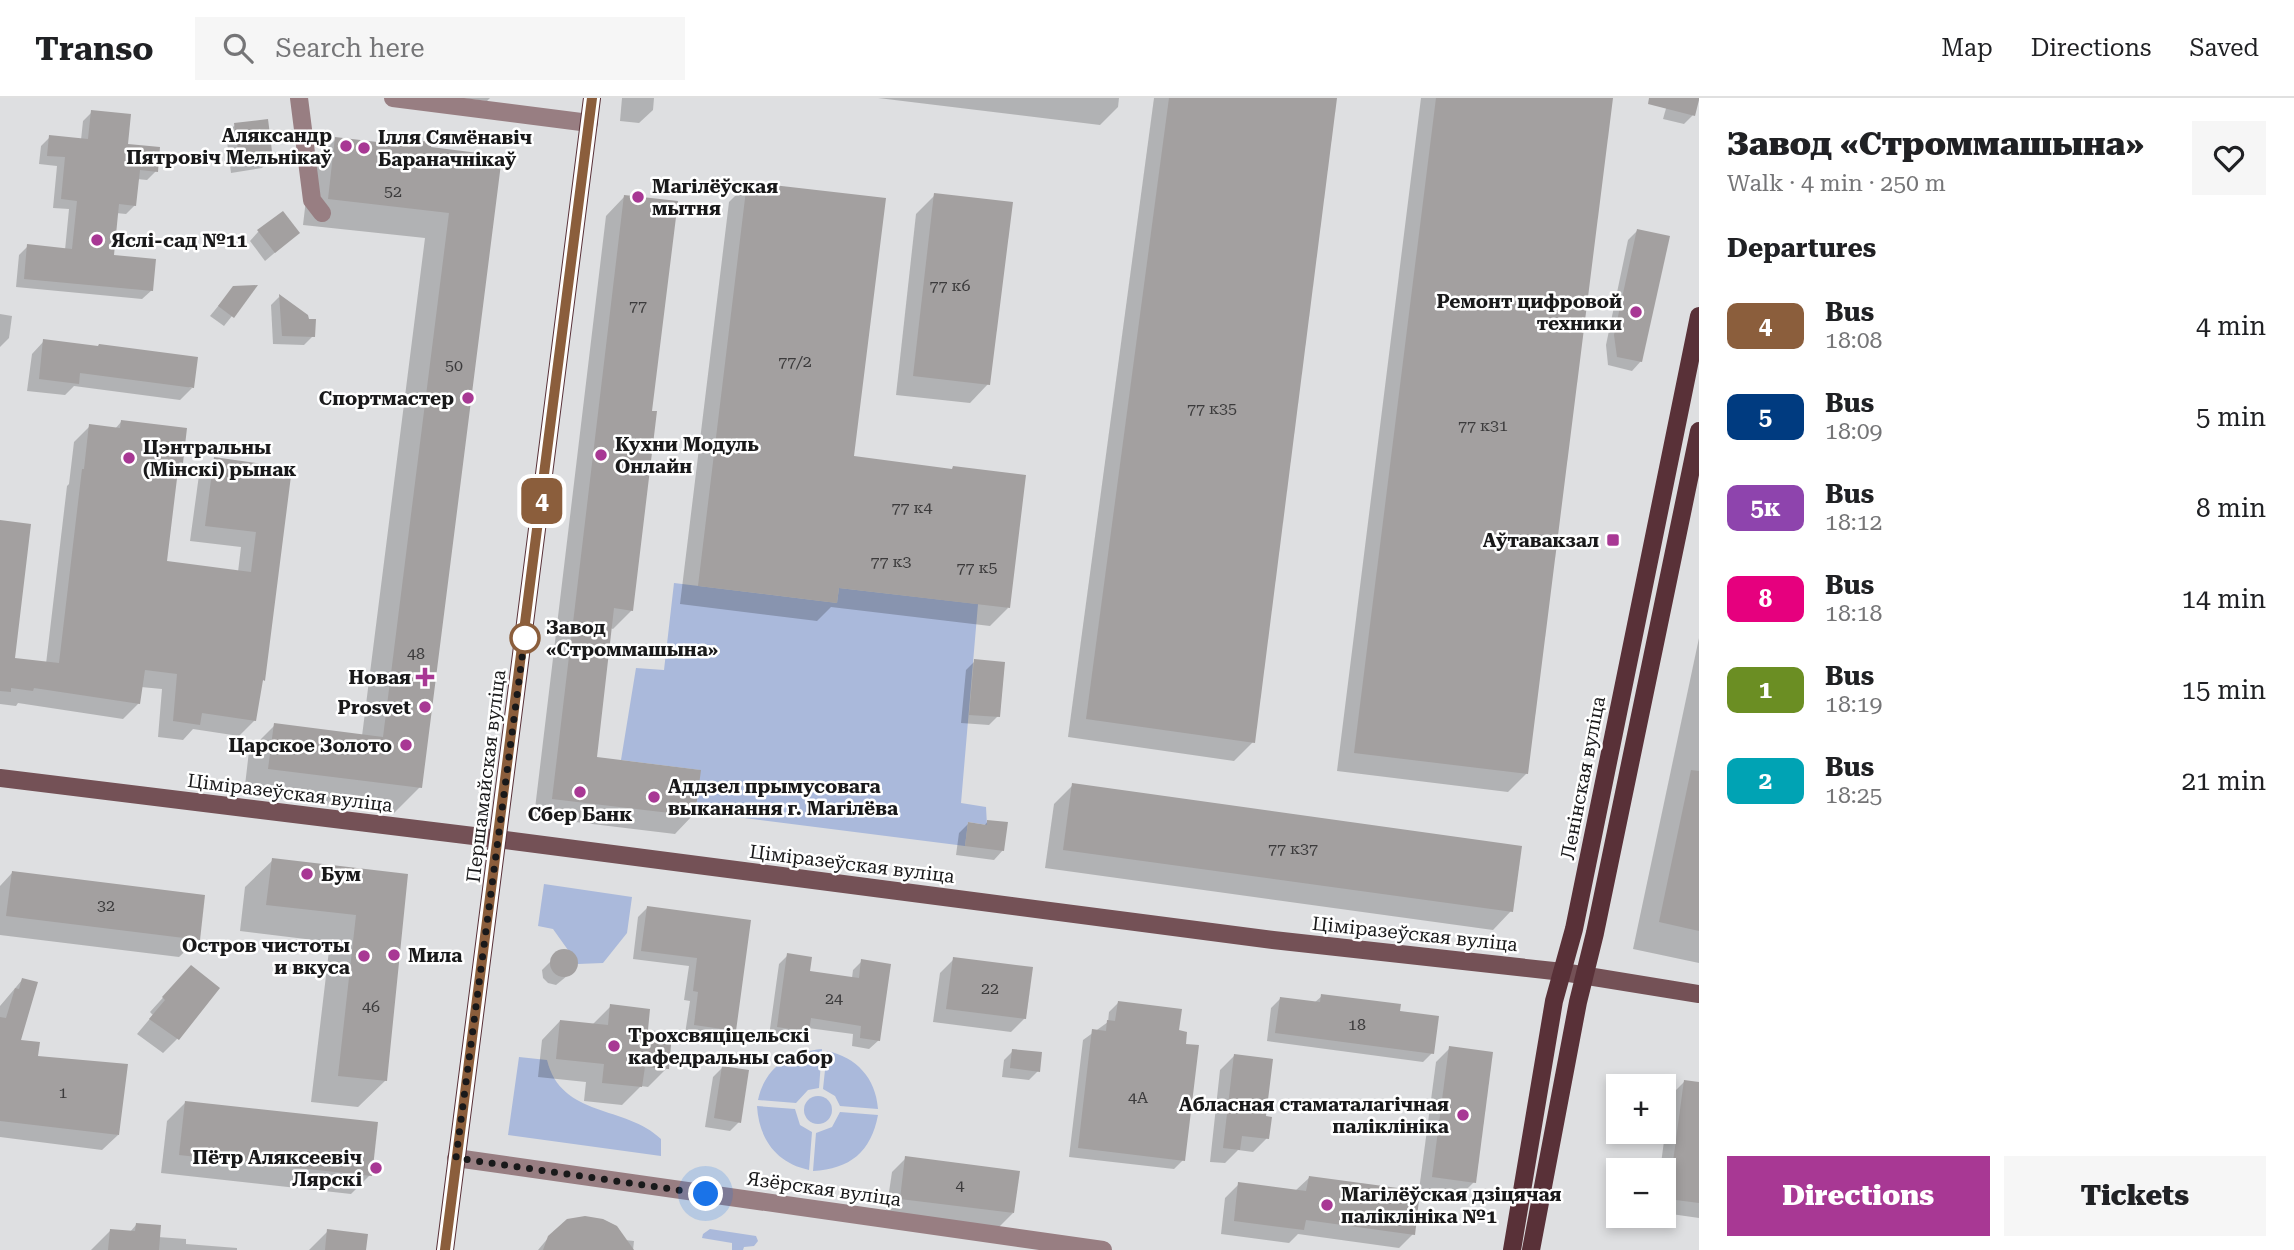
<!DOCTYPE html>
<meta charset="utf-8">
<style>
:root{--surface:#fff;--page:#f6f6f6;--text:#202124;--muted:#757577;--line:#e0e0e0;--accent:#a83894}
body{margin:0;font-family:"Roboto Serif",serif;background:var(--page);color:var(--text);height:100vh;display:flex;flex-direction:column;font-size:26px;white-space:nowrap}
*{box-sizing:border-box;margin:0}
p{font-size:23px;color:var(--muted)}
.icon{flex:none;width:38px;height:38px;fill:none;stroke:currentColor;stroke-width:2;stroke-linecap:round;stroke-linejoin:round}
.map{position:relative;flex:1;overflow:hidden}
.drawer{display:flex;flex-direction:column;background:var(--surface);width:595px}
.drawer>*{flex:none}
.badge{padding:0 14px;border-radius:10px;font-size:24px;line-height:46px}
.tools{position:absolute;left:1606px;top:976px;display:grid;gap:14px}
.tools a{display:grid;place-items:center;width:70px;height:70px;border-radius:0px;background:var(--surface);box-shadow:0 4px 10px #0003;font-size:35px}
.you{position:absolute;width:35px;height:35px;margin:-18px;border:5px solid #fff;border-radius:50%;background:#1a73e8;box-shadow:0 0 0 10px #1a73e833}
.map>.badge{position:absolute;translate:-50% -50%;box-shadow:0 0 0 4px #fff}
h2{padding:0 28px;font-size:26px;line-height:63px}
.round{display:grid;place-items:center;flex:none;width:74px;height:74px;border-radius:0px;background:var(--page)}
.head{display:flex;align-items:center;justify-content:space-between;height:119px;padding:0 28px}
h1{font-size:33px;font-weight:800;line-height:52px}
.button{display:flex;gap:14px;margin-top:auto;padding:14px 28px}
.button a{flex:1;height:80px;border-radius:0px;background:var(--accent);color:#fff;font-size:28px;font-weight:800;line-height:80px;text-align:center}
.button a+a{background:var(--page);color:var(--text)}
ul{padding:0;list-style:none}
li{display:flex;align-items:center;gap:21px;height:91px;padding:0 28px}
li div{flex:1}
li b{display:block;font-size:26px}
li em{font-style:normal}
li .badge{min-width:77px;font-weight:700;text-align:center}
header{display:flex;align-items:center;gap:42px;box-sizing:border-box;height:98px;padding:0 35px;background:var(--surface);border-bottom:2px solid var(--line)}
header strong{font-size:33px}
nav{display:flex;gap:38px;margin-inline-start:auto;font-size:24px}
.search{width:490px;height:63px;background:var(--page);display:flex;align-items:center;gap:18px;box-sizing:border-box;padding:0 24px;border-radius:0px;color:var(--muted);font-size:26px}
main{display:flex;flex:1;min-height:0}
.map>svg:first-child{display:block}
</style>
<header>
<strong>Transo</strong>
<div class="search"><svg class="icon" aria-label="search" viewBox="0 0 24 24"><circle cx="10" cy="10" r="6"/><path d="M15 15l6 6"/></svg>Search here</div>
<nav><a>Map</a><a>Directions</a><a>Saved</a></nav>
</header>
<main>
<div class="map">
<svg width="1699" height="1152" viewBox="0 0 1699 1152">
<rect width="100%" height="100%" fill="#dedfe1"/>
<g fill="#aab9db">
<path d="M 674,485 L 837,505 L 839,490 L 978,506 L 961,705 L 986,709 L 987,727 L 968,724 L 965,748 L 696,714 L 700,672 L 621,662 L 636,570 L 664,572 Z"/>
<path d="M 544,786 L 632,799 L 627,835 L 603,865 L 578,866 L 553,831 L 538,828 Z"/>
<path d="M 822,951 L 819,990 L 808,992 L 796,1005 L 758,1002 C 765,969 790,954 822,951 Z"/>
<path d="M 827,953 C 856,959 876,980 878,1011 L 840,1008 L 835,998 L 823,991 Z"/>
<path d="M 519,959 L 547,962 C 561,1020 626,1007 661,1041 L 661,1058 L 508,1037 Z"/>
<circle cx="818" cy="1012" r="14"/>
<path d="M 757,1008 L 795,1011 L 800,1027 L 812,1034 L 809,1072 C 776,1065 759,1041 757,1008 Z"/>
<path d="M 840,1014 L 878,1017 C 871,1054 850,1071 813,1073 L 816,1035 L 832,1029 Z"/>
<path d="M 710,1131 L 756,1138 L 758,1143 L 754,1148 L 744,1149 L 743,1152 L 732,1152 L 732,1145 L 702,1140 L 703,1136 Z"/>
</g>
<g fill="#0003">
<path d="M 460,0 L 490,0 L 487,3 Z"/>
<path d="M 622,0 L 654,0 L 653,12 L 639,25 L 620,23 Z"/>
<path d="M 878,0 L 1119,0 L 1118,9 L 1100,27 Z"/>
<path d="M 1154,0 L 1335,0 L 1253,644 L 1234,663 L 1068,639 Z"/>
<path d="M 1421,0 L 1611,0 L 1527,675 L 1508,694 L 1337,673 Z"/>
<path d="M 1669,0 L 1697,0 L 1693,17 L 1684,26 L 1663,21 Z"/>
<path d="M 92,14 L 126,47 L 156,73 L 147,82 L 137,81 L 135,107 L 126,116 L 116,115 L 112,159 L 152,192 L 142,201 L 16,189 L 19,157 L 28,148 L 65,152 L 69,111 L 53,110 L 57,68 L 39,66 L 41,48 L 50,39 L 81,42 L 83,23 Z"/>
<path d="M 235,27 L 271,61 L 262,70 L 231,75 L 226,36 Z"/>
<path d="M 336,41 L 407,49 L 413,43 L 429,50 L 500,59 L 420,689 L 394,715 L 244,696 L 249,653 L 275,627 L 362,638 L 425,140 L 303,127 L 310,67 Z"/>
<path d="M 747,86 L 852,360 L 1008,510 L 990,528 L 831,509 L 817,523 L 680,506 L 729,104 Z"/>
<path d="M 935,97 L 988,286 L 970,305 L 896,297 L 916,116 Z"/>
<path d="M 624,99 L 650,314 L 632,512 L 613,531 L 610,530 L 595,661 L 693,717 L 675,736 L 534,719 L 606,118 Z"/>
<path d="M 1637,133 L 1641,263 L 1632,273 L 1608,267 L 1606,247 L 1628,142 Z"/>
<path d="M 258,134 L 298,135 L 265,163 L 250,143 Z"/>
<path d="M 255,189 L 224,228 L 210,218 L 233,190 Z"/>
<path d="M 279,199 L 313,238 L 304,247 L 273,246 L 271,207 Z"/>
<path d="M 0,216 L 12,218 L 9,240 L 0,249 Z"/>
<path d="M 44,243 L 192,290 L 180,302 L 74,288 L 65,297 L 27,293 L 32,256 Z"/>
<path d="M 121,324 L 181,364 L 177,368 L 165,464 L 238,474 L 241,449 L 190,443 L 199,377 L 215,361 L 290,371 L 263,582 L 260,585 L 255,622 L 239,638 L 193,631 L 183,642 L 158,639 L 162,591 L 141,589 L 139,605 L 123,621 L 18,605 L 16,608 L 0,606 L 0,424 L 13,562 L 46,566 L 67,388 L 69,386 L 74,344 L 90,328 L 115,331 Z"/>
<path d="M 1699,540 L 1699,865 L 1633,851 Z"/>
<path d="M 975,563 L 998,618 L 989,627 L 961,625 L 966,572 Z"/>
<path d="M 1073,687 L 1511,813 L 1493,832 L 1045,770 L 1054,706 Z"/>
<path d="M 988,723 L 1003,752 L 994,762 L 956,757 L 959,735 L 968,726 L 984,728 Z"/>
<path d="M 273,762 L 406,778 L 386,982 L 358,1009 L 311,1004 L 330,844 L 240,833 L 245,789 Z"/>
<path d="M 12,775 L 198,841 L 179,859 L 0,837 L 0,788 Z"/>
<path d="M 647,810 L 749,823 L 734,932 L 725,941 L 685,936 L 690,903 L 684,902 L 689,868 L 633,861 L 638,819 Z"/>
<path d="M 561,853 L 568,854 L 576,862 L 573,873 L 556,887 L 548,885 L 543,880 L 542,872 Z"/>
<path d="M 788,857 L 808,874 L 852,880 L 853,872 L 862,863 L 879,942 L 869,951 L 852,948 L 853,936 L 808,930 L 798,942 L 769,938 L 779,866 Z"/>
<path d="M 954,861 L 1025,920 L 1011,934 L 933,924 L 940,875 Z"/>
<path d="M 22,882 L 19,943 L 118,1037 L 102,1052 L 0,1039 L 0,908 Z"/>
<path d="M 178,883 L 217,890 L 177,941 L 163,955 L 137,936 L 153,917 L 150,914 Z"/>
<path d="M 1322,898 L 1398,914 L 1432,955 L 1423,964 L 1267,943 L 1271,910 L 1280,901 L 1314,905 Z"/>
<path d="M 1118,905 L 1178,934 L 1183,1062 L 1174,1071 L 1069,1059 L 1083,942 L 1108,924 L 1109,914 Z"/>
<path d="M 611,908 L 646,934 L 667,970 L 648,989 L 641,988 L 622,1007 L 584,1003 L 586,984 L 538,979 L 542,942 L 560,923 L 592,927 Z"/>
<path d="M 1450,950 L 1474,1084 L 1460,1098 L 1419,1092 L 1436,964 Z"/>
<path d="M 1013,953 L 1038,973 L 1029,982 L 1002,979 L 1004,962 Z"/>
<path d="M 1234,958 L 1264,1020 L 1267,1040 L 1253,1054 L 1238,1052 L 1225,1065 L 1210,1064 L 1220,972 Z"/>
<path d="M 722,970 L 739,1024 L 730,1033 L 705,1029 L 713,979 Z"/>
<path d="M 1684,984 L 1699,986 L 1699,1120 L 1664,1115 L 1664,1073 L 1660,1073 L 1670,998 Z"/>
<path d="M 186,1004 L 370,1077 L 351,1096 L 161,1075 L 167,1023 Z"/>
<path d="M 906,1060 L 1013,1115 L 999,1129 L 886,1114 L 892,1074 Z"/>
<path d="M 1309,1080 L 1413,1136 L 1399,1150 L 1298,1136 L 1289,1145 L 1221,1136 L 1225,1100 L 1239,1086 L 1295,1093 Z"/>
<path d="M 136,1127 L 158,1139 L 186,1141 L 186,1146 L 237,1150 L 237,1152 L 91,1152 L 111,1132 L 130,1134 Z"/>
<path d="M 328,1133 L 364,1152 L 309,1152 Z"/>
<path d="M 549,1139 L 625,1142 L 634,1143 L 633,1152 L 538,1152 Z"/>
</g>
<g fill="#a3a0a0">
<path d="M 1169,0 L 1337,0 L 1255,645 L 1086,621 Z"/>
<path d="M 1436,0 L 1613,0 L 1528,676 L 1354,655 Z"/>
<path d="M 1649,0 L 1699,0 L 1699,2 L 1695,18 L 1648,6 Z"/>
<path d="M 91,12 L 131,16 L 128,46 L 160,49 L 158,74 L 140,72 L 136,108 L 119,106 L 114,157 L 156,161 L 153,193 L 24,181 L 27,146 L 72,151 L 77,103 L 61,101 L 65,59 L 47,58 L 49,37 L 88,41 Z"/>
<path d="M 268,21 L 273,62 L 240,67 L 234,25 Z"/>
<path d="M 335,39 L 411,48 L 412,42 L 432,44 L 431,49 L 502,58 L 422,690 L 268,671 L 274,625 L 383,639 L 449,115 L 328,101 Z"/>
<path d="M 747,84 L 886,100 L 854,358 L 952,371 L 953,368 L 1026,377 L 1010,510 L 839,490 L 837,505 L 698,488 Z"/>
<path d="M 934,95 L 1013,104 L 990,287 L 913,278 Z"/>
<path d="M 624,97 L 678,103 L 652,313 L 657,313 L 633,513 L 614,510 L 597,659 L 701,672 L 695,718 L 552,701 Z"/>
<path d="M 283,113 L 300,135 L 275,155 L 257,132 Z"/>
<path d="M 1637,131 L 1670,138 L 1642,264 L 1617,259 L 1614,237 Z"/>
<path d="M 258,187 L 234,220 L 218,208 L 233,188 Z"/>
<path d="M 279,196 L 308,217 L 309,221 L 316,221 L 315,239 L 282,238 Z"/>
<path d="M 43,241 L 98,248 L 99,246 L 198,259 L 194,290 L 80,275 L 79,286 L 39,281 Z"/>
<path d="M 121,322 L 187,330 L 183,365 L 179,364 L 167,463 L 251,474 L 256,434 L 205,428 L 214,359 L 292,370 L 265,583 L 263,582 L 256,623 L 202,615 L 200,627 L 173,623 L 177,576 L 145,572 L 140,606 L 34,590 L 33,593 L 11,590 L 11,594 L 0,593 L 0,422 L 31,426 L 15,560 L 59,565 L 82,371 L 84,371 L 89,326 L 120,330 Z"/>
<path d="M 974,561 L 1005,564 L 1000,619 L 969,617 Z"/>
<path d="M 1691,672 L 1699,673 L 1699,833 L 1659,824 Z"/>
<path d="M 1072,685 L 1522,748 L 1513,814 L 1063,752 Z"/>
<path d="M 987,722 L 1008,724 L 1004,753 L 965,748 L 968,724 L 987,727 Z"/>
<path d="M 272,760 L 408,776 L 387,983 L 338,978 L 356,817 L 266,807 Z"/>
<path d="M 12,773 L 205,797 L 200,842 L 6,818 Z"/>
<path d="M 647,808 L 751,822 L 736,933 L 694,927 L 698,894 L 693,893 L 697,860 L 641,853 Z"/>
<circle cx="564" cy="865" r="14"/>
<path d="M 787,855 L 812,859 L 810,873 L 859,880 L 861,861 L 891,866 L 880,943 L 860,940 L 861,928 L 811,920 L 809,934 L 777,929 Z"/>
<path d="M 953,859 L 1033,869 L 1026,921 L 946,911 Z"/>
<path d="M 191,867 L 220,890 L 179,942 L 149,921 L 165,902 L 162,899 Z"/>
<path d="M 22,880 L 38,884 L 21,942 L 40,944 L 38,958 L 128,966 L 119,1037 L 0,1023 L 0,919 L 6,920 L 15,890 L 19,891 Z"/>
<path d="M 1321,896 L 1401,906 L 1400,913 L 1439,918 L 1434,956 L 1275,935 L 1280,899 L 1320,904 Z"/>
<path d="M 1118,903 L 1182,911 L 1179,932 L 1187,934 L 1186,946 L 1199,947 L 1185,1063 L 1078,1050 L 1092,931 L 1106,933 L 1107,922 L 1115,923 Z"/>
<path d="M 610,906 L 650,911 L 648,932 L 672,935 L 669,971 L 645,969 L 642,989 L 602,985 L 604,966 L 556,961 L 560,922 L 608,927 Z"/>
<path d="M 1449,948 L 1493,954 L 1476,1085 L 1432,1079 Z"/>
<path d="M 1012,951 L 1042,954 L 1040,974 L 1010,970 Z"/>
<path d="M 1234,956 L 1273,961 L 1266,1018 L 1272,1019 L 1269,1041 L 1242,1038 L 1240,1052 L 1223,1050 Z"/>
<path d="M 722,968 L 749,972 L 741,1025 L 714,1020 Z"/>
<path d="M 1684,982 L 1699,984 L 1699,1105 L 1668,1101 Z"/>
<path d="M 185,1003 L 378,1024 L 372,1078 L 179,1057 Z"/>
<path d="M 905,1058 L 1020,1073 L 1014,1115 L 900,1101 Z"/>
<path d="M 1309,1078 L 1420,1093 L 1415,1137 L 1306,1122 L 1304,1132 L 1234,1123 L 1238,1084 L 1306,1093 Z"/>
<path d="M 585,1118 L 603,1121 L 617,1128 L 634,1152 L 543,1152 L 548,1138 L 567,1121 Z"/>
<path d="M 136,1125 L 161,1127 L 159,1152 L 108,1152 L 110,1131 L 135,1133 Z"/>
<path d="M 327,1131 L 368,1136 L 366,1152 L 325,1152 Z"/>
</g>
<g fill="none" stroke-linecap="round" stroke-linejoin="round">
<g stroke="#987e82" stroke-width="18">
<path d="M 299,0 L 312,102 L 322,115"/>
<path d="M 393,0 L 589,25"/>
<path d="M 456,1060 L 1103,1152"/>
</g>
<path stroke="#745156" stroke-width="18" d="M 0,680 L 498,741 L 1273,842 L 1563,874 L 1699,896"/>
<g stroke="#593138" stroke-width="18">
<path d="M 445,1152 L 592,0"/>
<path d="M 1512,1152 L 1554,903 L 1574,831 L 1699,218"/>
<path d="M 1531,1152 L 1578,904 L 1595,835 L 1699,333"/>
</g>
</g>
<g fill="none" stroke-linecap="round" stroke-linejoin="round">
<g stroke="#fff" stroke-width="16">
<path id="line" d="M 445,1152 L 592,0"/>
</g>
<use href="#line" stroke="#8b5e3c" stroke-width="10"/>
<path stroke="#19191a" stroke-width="7" stroke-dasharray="0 12.6" d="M 525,540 L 525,537 L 456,1060 L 706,1096"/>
</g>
<g fill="#a83894" stroke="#fff" stroke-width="2.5">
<circle cx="346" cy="48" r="7"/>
<circle cx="364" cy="50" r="7"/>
<circle cx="638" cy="99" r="7"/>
<circle cx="97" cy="142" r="7"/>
<circle cx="1636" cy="214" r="7"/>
<circle cx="468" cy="300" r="7"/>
<circle cx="601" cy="357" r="7"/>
<circle cx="129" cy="360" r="7"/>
<rect x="1606" y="435" width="14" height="14" rx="3.5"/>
<path d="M421.5 568.5h7v7h7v7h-7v7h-7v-7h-7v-7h7z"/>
<circle cx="425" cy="609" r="7"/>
<circle cx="406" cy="647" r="7"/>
<circle cx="580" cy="694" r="7"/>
<circle cx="654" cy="699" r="7"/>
<circle cx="307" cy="776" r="7"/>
<circle cx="394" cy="857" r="7"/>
<circle cx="364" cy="858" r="7"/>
<circle cx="614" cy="948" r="7"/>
<circle cx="1463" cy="1017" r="7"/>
<circle cx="376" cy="1070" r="7"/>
<circle cx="1327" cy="1107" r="7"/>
</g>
<circle fill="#fff" stroke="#8b5e3c" stroke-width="3.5" cx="525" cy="540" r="14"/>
<g text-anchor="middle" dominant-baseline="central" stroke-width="5" stroke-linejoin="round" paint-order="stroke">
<g font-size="16" fill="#3c3b3c">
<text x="393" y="93">52</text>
<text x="950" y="187">77 к6</text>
<text x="638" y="207">77</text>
<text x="795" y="263">77/2</text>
<text x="454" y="267">50</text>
<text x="1212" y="310">77 к35</text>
<text x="1483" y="327">77 к31</text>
<text x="912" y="409">77 к4</text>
<text x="891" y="463">77 к3</text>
<text x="977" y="469">77 к5</text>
<text x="416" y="555">48</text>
<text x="1293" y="750">77 к37</text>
<text x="106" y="807">32</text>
<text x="990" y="890">22</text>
<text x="834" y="900">24</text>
<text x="371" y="908">46</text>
<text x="1357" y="926">18</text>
<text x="63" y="994">1</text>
<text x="1138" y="999">4А</text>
<text x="960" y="1087">4</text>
</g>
<g font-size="19" font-weight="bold" fill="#19191a" stroke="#fff" text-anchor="end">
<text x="332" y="37">Аляксандр<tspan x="332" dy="22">Пятровіч Мельнікаў</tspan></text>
<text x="378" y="39" text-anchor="start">Ілля Сямёнавіч<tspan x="378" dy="22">Бараначнікаў</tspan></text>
<text x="652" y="88" text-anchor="start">Магілёўская<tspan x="652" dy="22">мытня</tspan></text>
<text x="111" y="142" text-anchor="start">Яслі-сад №11</text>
<text x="1622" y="203">Ремонт цифровой<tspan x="1622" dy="22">техники</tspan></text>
<text x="454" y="300">Спортмастер</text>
<text x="615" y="346" text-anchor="start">Кухни Модуль<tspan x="615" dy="22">Онлайн</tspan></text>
<text x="143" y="349" text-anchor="start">Цэнтральны<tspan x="143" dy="22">(Мінскі) рынак</tspan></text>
<text x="1599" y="442">Аўтавакзал</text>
<text x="411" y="579">Новая</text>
<text x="411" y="609">Prosvet</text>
<text x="392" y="647">Царское Золото</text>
<text x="668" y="688" text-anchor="start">Аддзел прымусовага<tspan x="668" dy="22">выканання г. Магілёва</tspan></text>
<text x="580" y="716" text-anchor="middle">Сбер Банк</text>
<text x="321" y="776" text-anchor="start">Бум</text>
<text x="350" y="847">Остров чистоты<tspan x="350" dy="22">и вкуса</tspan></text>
<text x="408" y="857" text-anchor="start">Мила</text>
<text x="628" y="937" text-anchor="start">Трохсвяціцельскі<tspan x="628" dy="22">кафедральны сабор</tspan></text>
<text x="1449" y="1006">Абласная стаматалагічная<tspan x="1449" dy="22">паліклініка</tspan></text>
<text x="362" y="1059">Пётр Аляксеевіч<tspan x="362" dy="22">Лярскі</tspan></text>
<text x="1341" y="1096" text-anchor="start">Магілёўская дзіцячая<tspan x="1341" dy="22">паліклініка №1</tspan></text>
</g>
<g font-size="19" font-weight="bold" fill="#19191a" stroke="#fff" text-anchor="start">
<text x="546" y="529">Завод<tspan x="546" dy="22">«Строммашына»</tspan></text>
</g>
<g font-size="19" fill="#19191a" stroke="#fff">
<text transform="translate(486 678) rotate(-83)">Першамайская вуліца</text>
<text transform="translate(1583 680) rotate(-79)">Ленінская вуліца</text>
<text transform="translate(290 695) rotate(7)">Ціміразеўская вуліца</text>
<text transform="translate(852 766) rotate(7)">Ціміразеўская вуліца</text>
<text transform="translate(1415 836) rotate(6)">Ціміразеўская вуліца</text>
<text transform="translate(824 1091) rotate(8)">Язёрская вуліца</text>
</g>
</g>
</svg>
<div class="tools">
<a>+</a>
<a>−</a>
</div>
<div class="you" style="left:706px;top:1096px"></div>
<b class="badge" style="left:542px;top:403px;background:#8b5e3c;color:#fff">4</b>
</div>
<section class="drawer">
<div class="head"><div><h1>Завод «Строммашына»</h1><p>Walk · 4 min · 250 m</p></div><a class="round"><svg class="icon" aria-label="heart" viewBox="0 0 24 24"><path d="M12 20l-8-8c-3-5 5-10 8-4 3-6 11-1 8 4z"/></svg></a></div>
<h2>Departures</h2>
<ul>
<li><span class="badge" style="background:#8b5e3c;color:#fff">4</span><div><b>Bus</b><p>18:08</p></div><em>4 min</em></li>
<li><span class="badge" style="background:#003b80;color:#fff">5</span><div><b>Bus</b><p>18:09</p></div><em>5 min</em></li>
<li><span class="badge" style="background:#8e44ad;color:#fff">5к</span><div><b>Bus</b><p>18:12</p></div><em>8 min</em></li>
<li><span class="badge" style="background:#e6007e;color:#fff">8</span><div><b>Bus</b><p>18:18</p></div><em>14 min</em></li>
<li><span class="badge" style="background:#6b8e23;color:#fff">1</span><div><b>Bus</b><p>18:19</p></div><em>15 min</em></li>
<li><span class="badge" style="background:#00a3b4;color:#fff">2</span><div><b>Bus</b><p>18:25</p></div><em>21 min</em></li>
</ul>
<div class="button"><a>Directions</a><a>Tickets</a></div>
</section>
</main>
